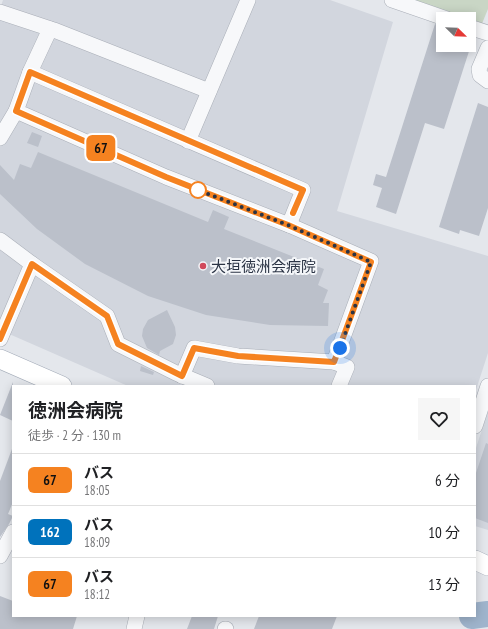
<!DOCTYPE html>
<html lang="ja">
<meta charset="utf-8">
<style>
:root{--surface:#fff;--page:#f6f6f6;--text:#202124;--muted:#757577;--line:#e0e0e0}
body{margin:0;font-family:"PT Sans Narrow","Noto Sans JP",sans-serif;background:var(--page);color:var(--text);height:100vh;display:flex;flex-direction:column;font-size:15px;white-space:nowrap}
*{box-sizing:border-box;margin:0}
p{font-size:13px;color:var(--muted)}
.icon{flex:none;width:22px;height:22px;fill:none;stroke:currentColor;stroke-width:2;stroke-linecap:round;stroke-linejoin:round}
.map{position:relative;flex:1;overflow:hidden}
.details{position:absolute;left:12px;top:385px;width:464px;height:232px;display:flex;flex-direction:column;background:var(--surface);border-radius:0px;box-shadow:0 2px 10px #0003}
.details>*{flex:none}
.badge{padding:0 8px;border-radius:6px;font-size:14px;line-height:26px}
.needle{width:26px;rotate:113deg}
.controls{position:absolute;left:436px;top:12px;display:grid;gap:8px}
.controls a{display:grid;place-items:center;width:40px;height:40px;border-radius:0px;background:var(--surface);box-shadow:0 2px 10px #0003;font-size:20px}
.you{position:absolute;width:20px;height:20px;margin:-10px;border:3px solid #fff;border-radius:50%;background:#1a73e8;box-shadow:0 0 0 6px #1a73e833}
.map>.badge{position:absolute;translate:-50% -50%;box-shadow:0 0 0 2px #fff}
.round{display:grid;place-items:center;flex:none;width:42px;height:42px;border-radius:0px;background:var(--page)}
.summary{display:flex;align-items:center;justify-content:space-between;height:68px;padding:0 16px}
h1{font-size:19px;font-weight:700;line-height:30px}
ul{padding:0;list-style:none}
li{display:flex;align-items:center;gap:12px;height:52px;padding:0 16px;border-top:1px solid var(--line)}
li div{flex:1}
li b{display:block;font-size:15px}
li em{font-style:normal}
li .badge{min-width:44px;font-weight:700;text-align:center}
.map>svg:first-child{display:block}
</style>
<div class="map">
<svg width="488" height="629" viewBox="0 0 488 629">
<rect width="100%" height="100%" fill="#e4e7ec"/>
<g fill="#d2d6de">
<path d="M 3,0 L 330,0 L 393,22 L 337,211 L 488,256 L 488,353 L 475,393 L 475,386 L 128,386 L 0,330 L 0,9 Z"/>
<path d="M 488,411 L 488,530 L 475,526 L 475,451 Z"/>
</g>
<path fill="#c9d6c5" d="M 406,0 L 488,0 L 488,9 L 481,26 L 469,22 L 469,19 L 460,19 Z"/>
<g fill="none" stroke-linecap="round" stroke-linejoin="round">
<path stroke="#9fb4cc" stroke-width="26" d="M 472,616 L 488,614"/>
</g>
<g fill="#bbc0ca">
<path d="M 435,24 L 443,27 L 443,45 L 471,45 L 444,129 L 425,123 L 396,214 L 376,207 L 382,188 L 373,185 L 376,174 L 386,177 Z"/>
<path d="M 478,103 L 488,107 L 488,208 L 479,236 L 460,230 L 459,234 L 439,227 Z"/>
<path d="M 32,132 L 42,136 L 38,147 L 27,143 Z"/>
<path d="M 38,152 L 208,222 L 213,210 L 229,217 L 224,229 L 324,269 L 318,285 L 328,290 L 323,303 L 329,303 L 328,326 L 270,325 L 206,315 L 148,296 L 85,264 L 37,229 L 0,194 L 0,165 L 14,180 L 20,164 L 31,168 Z"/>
<path d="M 167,310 L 175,327 L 176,335 L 173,344 L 160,351 L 159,355 L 147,348 L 142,336 L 143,329 L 148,320 Z"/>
<path d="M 141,366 L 154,372 L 153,375 L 140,371 Z"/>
<path d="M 13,382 L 13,421 L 0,415 Z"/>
<path d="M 486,443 L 488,444 L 488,523 L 475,518 L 475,476 Z"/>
<path d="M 12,449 L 13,502 L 8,514 L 13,516 L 9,524 L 0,537 L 0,481 Z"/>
<path d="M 0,596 L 13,601 L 13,616 L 77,616 L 73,629 L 0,629 Z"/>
<path d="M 192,616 L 218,616 L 214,629 L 187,629 Z"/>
<path d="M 259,616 L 337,616 L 332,629 L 254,629 Z"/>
</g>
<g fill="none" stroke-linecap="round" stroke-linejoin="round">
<g stroke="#a9aeb7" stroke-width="16">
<g id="minor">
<path d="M 392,0 L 447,19"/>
<path d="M 0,12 L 54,30 L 209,91"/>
<path d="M 469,27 L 488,33"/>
<path d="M 488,48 L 479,69 L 480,75 L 488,81"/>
<path d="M 30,72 L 303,190 L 289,225 L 166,177 L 16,111 Z"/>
<path d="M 30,72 L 50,29"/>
<path d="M 0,138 L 16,111"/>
<path d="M 188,141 L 248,0"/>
<path d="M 0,240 L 32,264 L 0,339"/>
<path d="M 32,264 L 107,316 L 118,344 L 176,373 L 207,386"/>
<path d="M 334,362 L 347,367 L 339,386"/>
<path d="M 182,376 L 194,348 L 238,356 L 334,362 L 371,261 L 289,225"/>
<path d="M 475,426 L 488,386"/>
<path d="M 0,556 L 13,532"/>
<path d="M 134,629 L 137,616"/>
<path d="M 225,629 L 226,629"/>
</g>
</g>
<g stroke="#a3abb8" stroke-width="20">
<g id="major">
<path d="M 0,359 L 62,386"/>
<path d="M 475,560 L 488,566"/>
</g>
</g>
<use href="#minor" stroke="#f7f8fa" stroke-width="15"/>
<use href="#major" stroke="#fff" stroke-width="19"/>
</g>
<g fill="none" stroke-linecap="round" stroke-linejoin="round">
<g stroke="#fff" stroke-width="9">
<path id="line" d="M 0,339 L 32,264 L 107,316 L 118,344 L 182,376 L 194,348 L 238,356 L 334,362 L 371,262 L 288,225 L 166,177 L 16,111 L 30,72 L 303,190 L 293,213"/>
</g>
<use href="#line" stroke="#f58220" stroke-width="6"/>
<path stroke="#2b3445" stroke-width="4" stroke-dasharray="0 7.2" d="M 198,190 L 193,188 L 288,225 L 371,262 L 340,348"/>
</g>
<circle fill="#fff" stroke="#f58220" stroke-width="2" cx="198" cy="190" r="8"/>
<circle fill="#d1495b" stroke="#f4f6f9" stroke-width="1.5" cx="203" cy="266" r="4"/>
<g text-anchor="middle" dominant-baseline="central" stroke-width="4" stroke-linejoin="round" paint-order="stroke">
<g font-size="15" fill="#2b3445" stroke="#f4f6f9" text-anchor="start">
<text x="211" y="266">大垣徳洲会病院</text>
</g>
</g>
</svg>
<div class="controls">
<a><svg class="needle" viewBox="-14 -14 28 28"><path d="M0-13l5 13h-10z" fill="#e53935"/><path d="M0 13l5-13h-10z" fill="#757577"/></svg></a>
</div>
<div class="you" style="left:340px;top:348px"></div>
<b class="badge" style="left:101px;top:148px;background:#f58220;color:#111">67</b>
<section class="details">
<div class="summary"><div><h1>徳洲会病院</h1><p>徒歩 · 2 分 · 130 m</p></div><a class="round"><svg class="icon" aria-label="heart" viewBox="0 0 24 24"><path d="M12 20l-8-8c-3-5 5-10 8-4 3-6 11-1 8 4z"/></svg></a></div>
<ul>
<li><span class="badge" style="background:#f58220;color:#111">67</span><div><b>バス</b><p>18:05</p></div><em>6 分</em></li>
<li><span class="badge" style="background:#0072bc;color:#fff">162</span><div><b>バス</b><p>18:09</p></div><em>10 分</em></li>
<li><span class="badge" style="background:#f58220;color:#111">67</span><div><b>バス</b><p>18:12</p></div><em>13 分</em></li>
</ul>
</section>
</div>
